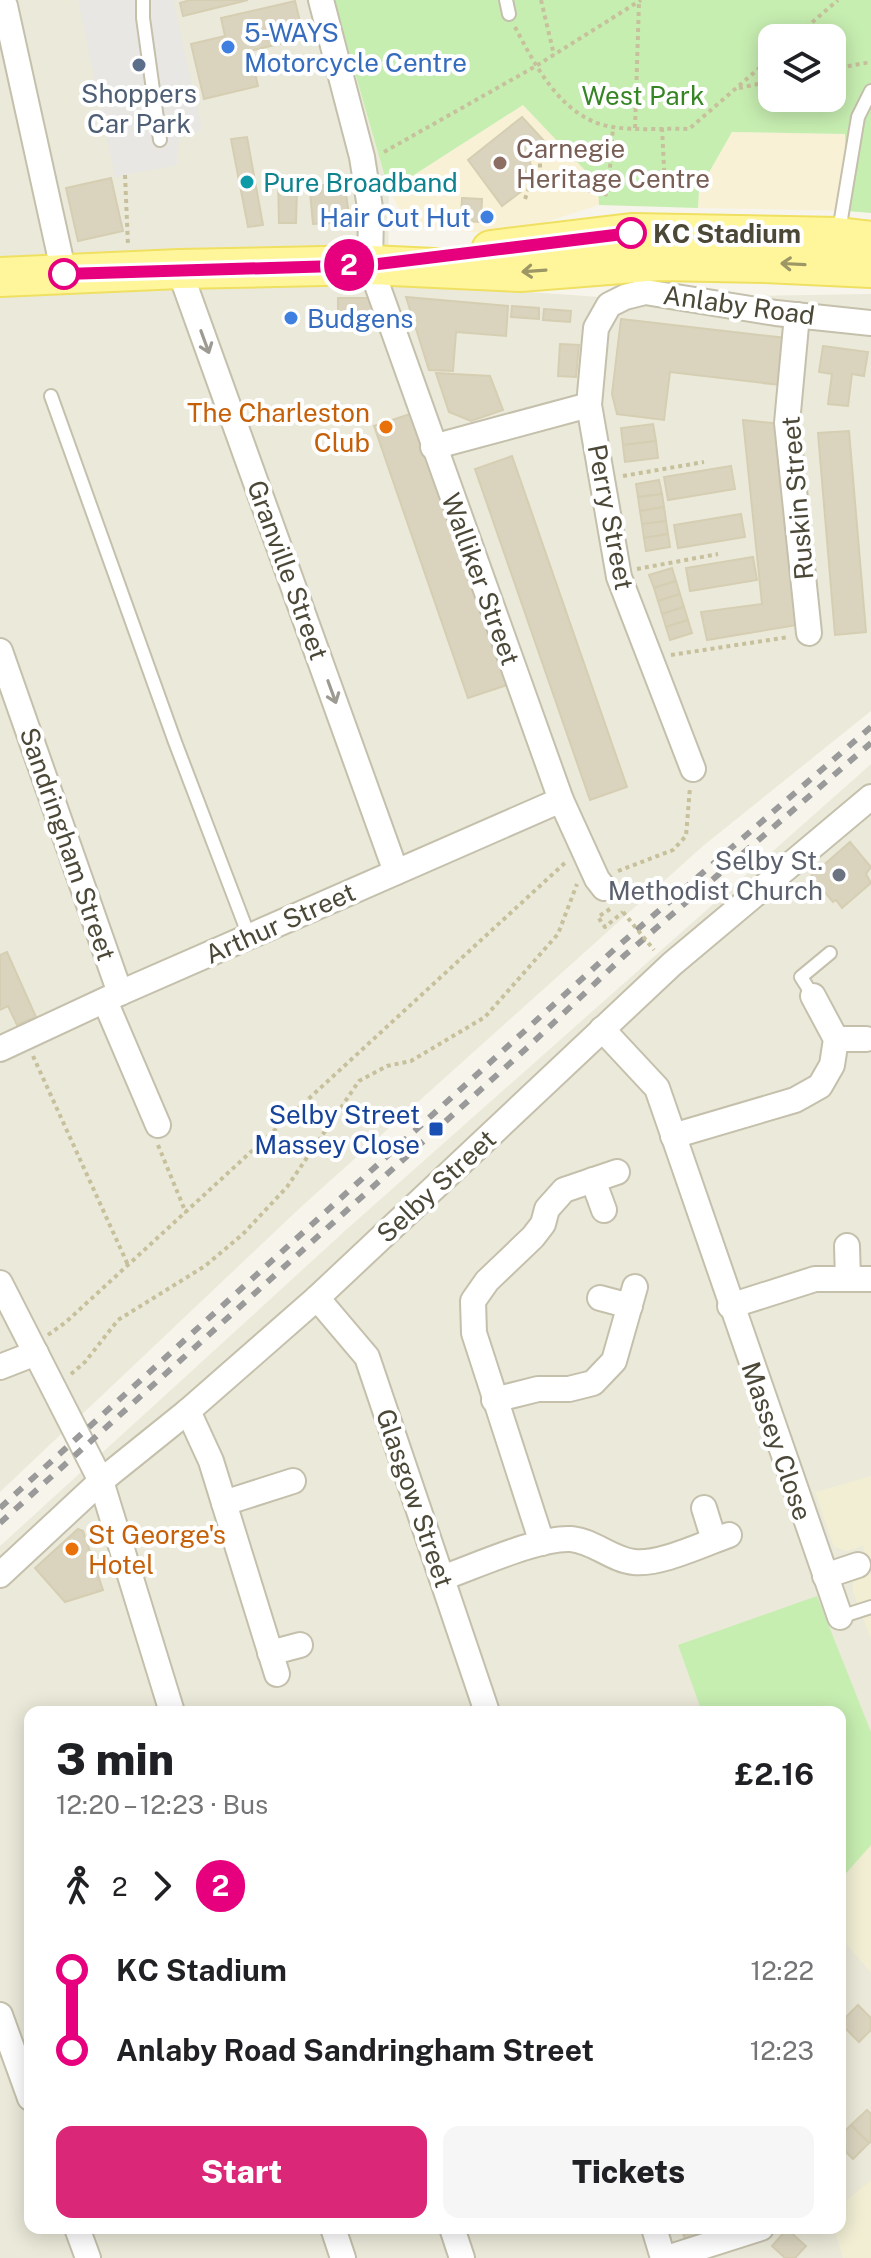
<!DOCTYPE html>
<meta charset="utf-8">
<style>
:root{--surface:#fff;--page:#f6f6f6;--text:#202124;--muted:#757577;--accent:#db2777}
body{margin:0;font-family:"Public Sans",sans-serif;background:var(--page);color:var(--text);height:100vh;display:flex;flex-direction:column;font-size:30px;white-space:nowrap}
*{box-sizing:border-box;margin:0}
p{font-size:26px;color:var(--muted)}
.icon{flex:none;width:44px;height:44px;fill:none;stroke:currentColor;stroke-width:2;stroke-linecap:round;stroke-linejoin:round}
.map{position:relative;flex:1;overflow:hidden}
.details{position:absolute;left:24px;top:1706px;width:822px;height:528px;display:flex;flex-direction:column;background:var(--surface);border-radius:16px;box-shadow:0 4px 20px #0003}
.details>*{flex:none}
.badge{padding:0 16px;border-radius:26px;font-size:28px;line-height:52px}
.tools{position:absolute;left:758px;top:24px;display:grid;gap:16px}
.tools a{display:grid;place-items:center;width:88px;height:88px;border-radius:16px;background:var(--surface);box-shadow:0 4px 20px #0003;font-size:40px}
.map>.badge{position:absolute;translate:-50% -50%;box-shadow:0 0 0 4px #fff}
.legs{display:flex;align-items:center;gap:12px;height:88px;padding:0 32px;font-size:26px}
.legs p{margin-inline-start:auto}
.headline{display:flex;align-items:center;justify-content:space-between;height:136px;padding:0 32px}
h1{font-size:44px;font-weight:800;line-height:60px}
.button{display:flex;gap:16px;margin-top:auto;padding:16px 32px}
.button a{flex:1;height:92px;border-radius:16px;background:var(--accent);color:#fff;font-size:32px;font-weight:800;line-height:92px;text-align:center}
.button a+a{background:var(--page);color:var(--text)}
ul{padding:0 32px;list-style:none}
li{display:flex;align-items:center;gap:28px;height:80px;font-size:30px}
li i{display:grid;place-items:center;width:12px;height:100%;margin:0 10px;background:currentColor}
li i::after{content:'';width:20px;height:20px;margin:-10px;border:6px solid;border-radius:50%;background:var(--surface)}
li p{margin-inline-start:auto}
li:first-child i{background:linear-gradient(#0000 50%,currentColor 0)}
li:last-child i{background:linear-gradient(currentColor 50%,#0000 0)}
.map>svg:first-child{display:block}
</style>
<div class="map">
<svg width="871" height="2258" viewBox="0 0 871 2258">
<rect width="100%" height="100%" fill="#f7f5eb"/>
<g fill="#ebe9d9" fill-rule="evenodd">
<path d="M 0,0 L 334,0 L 389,191 L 388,282 L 614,298 L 871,294 L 871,711 L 703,846 L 301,1207 L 0,1492 Z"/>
<path d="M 871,764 L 871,2258 L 0,2258 L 0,1546 L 347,1229 ZM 30,1712 L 840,1712 L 840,2228 L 30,2228 Z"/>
</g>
<g fill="#f9f1d6">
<path d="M 523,105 L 599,184 L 599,205 L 506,235 L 409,226 L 389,191 Z"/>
<path d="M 732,132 L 845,134 L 847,211 L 698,208 L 699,190 Z"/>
</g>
<g fill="#f1eed4">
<path d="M 871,1476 L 871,1639 L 853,1592 L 853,1582 L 858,1576 L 869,1573 L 863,1546 L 847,1551 L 834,1547 L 815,1492 Z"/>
<path d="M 871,1845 L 871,1973 L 840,1937 L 840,1880 Z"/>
<path d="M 871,2180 L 871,2258 L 843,2258 L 834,2228 L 840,2228 L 840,2206 Z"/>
</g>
<g fill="#c7eeb1" fill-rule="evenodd">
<path d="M 334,0 L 871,0 L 871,213 L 847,211 L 845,134 L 732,132 L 699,190 L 698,208 L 599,205 L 598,184 L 523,105 L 389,191 ZM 772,38 L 832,38 L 832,98 L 772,98 Z"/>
<path d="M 817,1596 L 871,1732 L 871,1845 L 840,1880 L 840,1712 L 702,1712 L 678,1645 Z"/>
</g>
<path fill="#e8e7e3" d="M 78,0 L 173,0 L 202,130 L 179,137 L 177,165 L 115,177 Z"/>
<g fill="#dad4bf" stroke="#d5ceb2" stroke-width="2">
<path d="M 190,0 L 248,0 L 183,16 L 180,3 Z"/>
<path d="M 295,1 L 304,38 L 250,51 L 258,86 L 204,99 L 191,44 L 225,36 L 221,18 Z"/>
<path d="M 522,117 L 546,143 L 529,158 L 531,166 L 518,182 L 522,191 L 502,206 L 468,160 Z"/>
<path d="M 247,137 L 263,225 L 248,227 L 231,139 Z"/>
<path d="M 278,176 L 290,176 L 289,188 L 297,189 L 296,223 L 279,223 Z"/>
<path d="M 111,178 L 123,231 L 78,241 L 66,188 Z"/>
<path d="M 321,185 L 345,187 L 350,222 L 313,224 L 310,192 L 321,193 Z"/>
<path d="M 462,198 L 482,199 L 481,222 L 461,221 Z"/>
<path d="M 406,297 L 508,306 L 506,336 L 456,332 L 453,371 L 429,370 Z"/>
<path d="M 338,298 L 379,298 L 389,328 L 338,328 Z"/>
<path d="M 512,306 L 539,308 L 539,319 L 511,317 Z"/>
<path d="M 544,309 L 571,311 L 570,322 L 543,320 Z"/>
<path d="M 621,319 L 786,338 L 780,385 L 670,372 L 664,420 L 617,414 L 612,394 Z"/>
<path d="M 560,344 L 579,345 L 576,377 L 558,376 Z"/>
<path d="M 823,346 L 868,352 L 864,376 L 852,374 L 848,406 L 828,404 L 832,374 L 819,372 Z"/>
<path d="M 436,373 L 490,376 L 503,410 L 471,421 L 449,412 Z"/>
<path d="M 413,413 L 507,685 L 468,698 L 374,426 Z"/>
<path d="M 743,420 L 782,424 L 803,624 L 707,640 L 701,612 L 762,604 Z"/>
<path d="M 653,424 L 656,441 L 623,445 L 621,428 Z"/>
<path d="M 849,431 L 866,632 L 835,635 L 818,433 Z"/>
<path d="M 656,441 L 658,458 L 625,462 L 623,445 Z"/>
<path d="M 512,456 L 627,787 L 590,800 L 475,469 Z"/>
<path d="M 731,466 L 735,489 L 668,500 L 664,477 Z"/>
<path d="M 659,480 L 662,494 L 638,497 L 636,484 Z"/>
<path d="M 662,494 L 664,507 L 640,511 L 638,497 Z"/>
<path d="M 664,507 L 666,521 L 642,524 L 640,511 Z"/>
<path d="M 741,514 L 745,537 L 678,548 L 674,525 Z"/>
<path d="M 666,521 L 668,534 L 644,538 L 642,524 Z"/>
<path d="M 668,534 L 670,547 L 646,551 L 644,538 Z"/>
<path d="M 753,557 L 757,580 L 690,591 L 686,568 Z"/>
<path d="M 672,568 L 676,581 L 654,588 L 649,575 Z"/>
<path d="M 676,581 L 680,594 L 658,601 L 654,588 Z"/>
<path d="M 680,594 L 684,607 L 662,614 L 658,601 Z"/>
<path d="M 684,607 L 688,620 L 666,627 L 662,614 Z"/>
<path d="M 688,620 L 692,633 L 670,640 L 666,627 Z"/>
<path d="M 850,842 L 871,867 L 866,874 L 871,883 L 842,908 L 836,900 L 833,902 L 811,876 Z"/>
<path d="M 7,952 L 36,1017 L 17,1025 L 8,1006 L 0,1010 L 0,955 Z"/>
<path d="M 78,1529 L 83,1531 L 103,1590 L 65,1602 L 35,1568 Z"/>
<path d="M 858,2005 L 871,2018 L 871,2030 L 859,2042 L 840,2023 Z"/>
<path d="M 867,2110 L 871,2114 L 871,2141 L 869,2143 L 851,2125 Z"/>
<path d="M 851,2125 L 869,2143 L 853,2159 L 840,2146 L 840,2136 Z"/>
<path d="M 681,2228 L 707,2228 L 708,2231 L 685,2239 Z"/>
<path d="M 787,2229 L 806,2246 L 795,2258 L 785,2258 L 772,2246 Z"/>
</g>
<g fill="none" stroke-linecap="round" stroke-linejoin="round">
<g stroke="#c4c0ac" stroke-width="16">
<g id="lane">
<path d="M 143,0 L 143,18 L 160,140"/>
<path d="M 506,0 L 509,14"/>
<path d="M 839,231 L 858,117 L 871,91"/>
<path d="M 51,396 L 175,742 L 249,936"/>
<path d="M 813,996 L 801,977 L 830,953"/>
<path d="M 840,1617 L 871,1607"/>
</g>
</g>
<g stroke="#c4c0ac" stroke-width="28">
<g id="street">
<path d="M 321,0 L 362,157 L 371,214 L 370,265 L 561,800 L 597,879 L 604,888"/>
<path d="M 5,6 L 64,274"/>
<path d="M 179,269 L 396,872"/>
<path d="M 797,315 L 787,423 L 809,633"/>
<path d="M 433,447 L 589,405"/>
<path d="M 0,651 L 120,993"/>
<path d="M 693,769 L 619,577 L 589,405 L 596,328 L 609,305 L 625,297 L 645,292 L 776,313 L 871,323"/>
<path d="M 105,1001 L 158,1125"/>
<path d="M 602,1029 L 657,1088 L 840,1617"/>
<path d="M 836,1039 L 866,1039"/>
<path d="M 0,1049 L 120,993 L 561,800"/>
<path d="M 673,1136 L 795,1100 L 820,1086 L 832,1065 L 836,1039 L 813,996"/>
<path d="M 593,1180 L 604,1210"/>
<path d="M 847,1246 L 848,1279"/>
<path d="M 0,1283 L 101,1481 L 172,1712"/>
<path d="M 317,1298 L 367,1357 L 487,1712"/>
<path d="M 600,1298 L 630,1306"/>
<path d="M 730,1306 L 815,1279 L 871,1279"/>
<path d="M 0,1367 L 36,1353"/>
<path d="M 494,1400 L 538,1389 L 569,1389 L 593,1383 L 614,1361 L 635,1287"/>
<path d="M 188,1411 L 211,1461 L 277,1674"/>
<path d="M 224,1503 L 293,1481"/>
<path d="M 704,1508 L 714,1540"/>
<path d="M 542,1543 L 474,1333 L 473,1301 L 487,1281 L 533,1237 L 543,1224 L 547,1209 L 564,1190 L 617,1172"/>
<path d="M 0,1575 L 101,1481 L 188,1411 L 317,1298 L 672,964 L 871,797"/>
<path d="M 825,1576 L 858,1565"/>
<path d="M 442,1578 C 474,1567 539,1537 571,1539 C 594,1541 612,1560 634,1562 C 660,1565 703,1544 729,1535"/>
<path d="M 270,1653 L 300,1645"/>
<path d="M 0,2015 L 30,2098"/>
<path d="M 77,2228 L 88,2258"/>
<path d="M 333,2228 L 343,2258"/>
<path d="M 452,2228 L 462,2258"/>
<path d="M 654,2228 L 663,2258"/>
<path d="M 667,2258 L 761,2228"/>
</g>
</g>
<g stroke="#efe061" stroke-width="42">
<g id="primary">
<path d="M 491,250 L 631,233 L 838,237 L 871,241"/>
<path d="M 0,277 L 179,269 L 370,265 L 520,272 L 659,261 L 765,263 L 871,268"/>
</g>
</g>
<g stroke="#c7c09c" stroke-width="4" stroke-dasharray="4 4" stroke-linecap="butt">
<path d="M 541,0 L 554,55"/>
<path d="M 515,27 C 536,67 563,120 613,127 C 637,131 664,128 689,129 L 772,57"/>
<path d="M 794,38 L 838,0"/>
<path d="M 832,69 L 871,62"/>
<path d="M 739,88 L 772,81"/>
<path d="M 635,128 L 639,2"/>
<path d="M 662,128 L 665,187"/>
<path d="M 547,150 L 540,159 L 540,178 L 608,195 L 613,127"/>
<path d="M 384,152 L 536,66 L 641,0"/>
<path d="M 125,175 L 128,245"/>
<path d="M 525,199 L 529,188 L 540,178"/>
<path d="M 623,476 L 704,462"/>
<path d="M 637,569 L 718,554"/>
<path d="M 671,655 L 789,637"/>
<path d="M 618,871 L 673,850 L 686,836 L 690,787"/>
<path d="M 610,909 L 598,917 L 605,927 L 623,912"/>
<path d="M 33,1056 L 128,1265"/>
<path d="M 158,1145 L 186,1213"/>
<path d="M 48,1335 L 66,1322 L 567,861"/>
<path d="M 71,1374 L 85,1362 L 118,1320 L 205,1266 L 243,1234 L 287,1187 L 359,1081 L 387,1066 L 411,1061 L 485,1017 L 558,934 L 577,884"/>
</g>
<use href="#lane" stroke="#fff" stroke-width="12"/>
<use href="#street" stroke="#fff" stroke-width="24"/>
<use href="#primary" stroke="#fff69c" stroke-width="38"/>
<g stroke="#9a9a9a" stroke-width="6" stroke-dasharray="10 10" stroke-linecap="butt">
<path d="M 0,1508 L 617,947 L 871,727"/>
<path d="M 0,1523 L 528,1047 L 625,955 L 871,743"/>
</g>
<path stroke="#c7c09c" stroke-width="4" stroke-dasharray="4 4" stroke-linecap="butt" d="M 623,912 L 654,950"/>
</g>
<defs><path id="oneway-shaft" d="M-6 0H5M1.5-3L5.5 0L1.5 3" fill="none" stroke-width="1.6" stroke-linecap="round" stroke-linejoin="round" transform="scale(2)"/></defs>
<g stroke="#9d9665">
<use href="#oneway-shaft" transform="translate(793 264) rotate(-177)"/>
<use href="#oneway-shaft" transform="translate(534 271) rotate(176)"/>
</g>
<g stroke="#9d9a92">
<use href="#oneway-shaft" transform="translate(205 342) rotate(70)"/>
<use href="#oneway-shaft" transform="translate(332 692) rotate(70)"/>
</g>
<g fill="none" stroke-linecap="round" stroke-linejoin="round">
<g stroke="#fff" stroke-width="18">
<path id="line-1" d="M 64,274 L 370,265 L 631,233"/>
</g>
<use href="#line-1" stroke="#e6007e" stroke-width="12"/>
</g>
<g fill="#3f7fe0" stroke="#fff" stroke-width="3">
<circle cx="228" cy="47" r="8"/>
<circle cx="487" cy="217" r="8"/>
<circle cx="291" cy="318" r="8"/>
</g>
<circle fill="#5c6f8a" stroke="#fff" stroke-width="3" cx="139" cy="65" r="8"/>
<circle fill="#8d6e63" stroke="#fff" stroke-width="3" cx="500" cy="163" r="8"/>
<circle fill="#0f9aa8" stroke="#fff" stroke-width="3" cx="247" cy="182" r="8"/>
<g fill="#fff" stroke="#e6007e" stroke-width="4">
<circle cx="631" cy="233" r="14"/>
<circle cx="64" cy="274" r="14"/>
</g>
<g fill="#e8710a" stroke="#fff" stroke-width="3">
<circle cx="386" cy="427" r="8"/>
<circle cx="72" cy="1549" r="8"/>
</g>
<circle fill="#6b7280" stroke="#fff" stroke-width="3" cx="839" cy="875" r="8"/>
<rect fill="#1a4fb4" stroke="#fff" stroke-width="3" x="428" y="1121" width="16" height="16" rx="4"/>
<g text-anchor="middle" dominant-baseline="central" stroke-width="8" stroke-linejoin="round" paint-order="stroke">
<g font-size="26" fill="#366cbe" stroke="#fff" text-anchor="start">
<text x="244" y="32">5-WAYS<tspan x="244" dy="30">Motorcycle Centre</tspan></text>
<text x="471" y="217" text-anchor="end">Hair Cut Hut</text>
<text x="307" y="318">Budgens</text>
</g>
<g font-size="26" fill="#4e5e75" stroke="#fff">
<text x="139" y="93">Shoppers<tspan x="139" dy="30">Car Park</tspan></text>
</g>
<g font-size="26" fill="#368524" stroke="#fff">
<text x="643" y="95">West Park</text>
</g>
<g font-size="26" fill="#785e54" stroke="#fff" text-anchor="start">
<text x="516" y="148">Carnegie<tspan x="516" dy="30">Heritage Centre</tspan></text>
</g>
<g font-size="26" fill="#0d838f" stroke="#fff" text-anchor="start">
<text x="263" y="182">Pure Broadband</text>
</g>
<g font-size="26" font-weight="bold" fill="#4c4838" stroke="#fff" text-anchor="start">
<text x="653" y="233">KC Stadium</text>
</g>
<g font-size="26" fill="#4c4838" stroke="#fff">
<text transform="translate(739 305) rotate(8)">Anlaby Road</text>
<text transform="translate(797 498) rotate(-95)">Ruskin Street</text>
<text transform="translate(611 517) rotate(79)">Perry Street</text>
<text transform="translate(288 570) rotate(70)">Granville Street</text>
<text transform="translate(481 579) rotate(70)">Walliker Street</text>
<text transform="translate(68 844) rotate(71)">Sandringham Street</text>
<text transform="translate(280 923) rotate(-24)">Arthur Street</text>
<text transform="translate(436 1186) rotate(-43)">Selby Street</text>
<text transform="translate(777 1441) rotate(71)">Massey Close</text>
<text transform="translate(415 1498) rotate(71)">Glasgow Street</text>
</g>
<g font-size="26" fill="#c56008" stroke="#fff" text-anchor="end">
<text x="370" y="412">The Charleston<tspan x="370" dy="30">Club</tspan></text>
<text x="88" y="1534" text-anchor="start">St George's<tspan x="88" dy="30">Hotel</tspan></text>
</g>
<g font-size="26" fill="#5b616d" stroke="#fff" text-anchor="end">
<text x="823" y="860">Selby St.<tspan x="823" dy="30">Methodist Church</tspan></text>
</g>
<g font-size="26" fill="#164399" stroke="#fff" text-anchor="end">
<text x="420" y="1114">Selby Street<tspan x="420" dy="30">Massey Close</tspan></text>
</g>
</g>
</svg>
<div class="tools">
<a><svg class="icon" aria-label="layers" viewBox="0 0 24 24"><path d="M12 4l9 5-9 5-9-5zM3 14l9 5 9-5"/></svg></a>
</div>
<b class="badge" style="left:349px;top:265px;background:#e6007e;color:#fff">2</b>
<section class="details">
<div class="headline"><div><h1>3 min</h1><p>12:20 – 12:23 · Bus</p></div><b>£2.16</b></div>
<div class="legs"><svg class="icon" aria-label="walk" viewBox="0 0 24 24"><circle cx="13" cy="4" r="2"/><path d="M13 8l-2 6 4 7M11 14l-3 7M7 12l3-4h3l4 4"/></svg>2<svg class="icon" aria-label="forward" viewBox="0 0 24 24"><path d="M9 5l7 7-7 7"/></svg><b class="badge" style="background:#e6007e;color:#fff">2</b></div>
<ul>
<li><i style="color:#e6007e"></i><b>KC Stadium</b><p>12:22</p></li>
<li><i style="color:#e6007e"></i><b>Anlaby Road Sandringham Street</b><p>12:23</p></li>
</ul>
<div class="button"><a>Start</a><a>Tickets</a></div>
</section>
</div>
